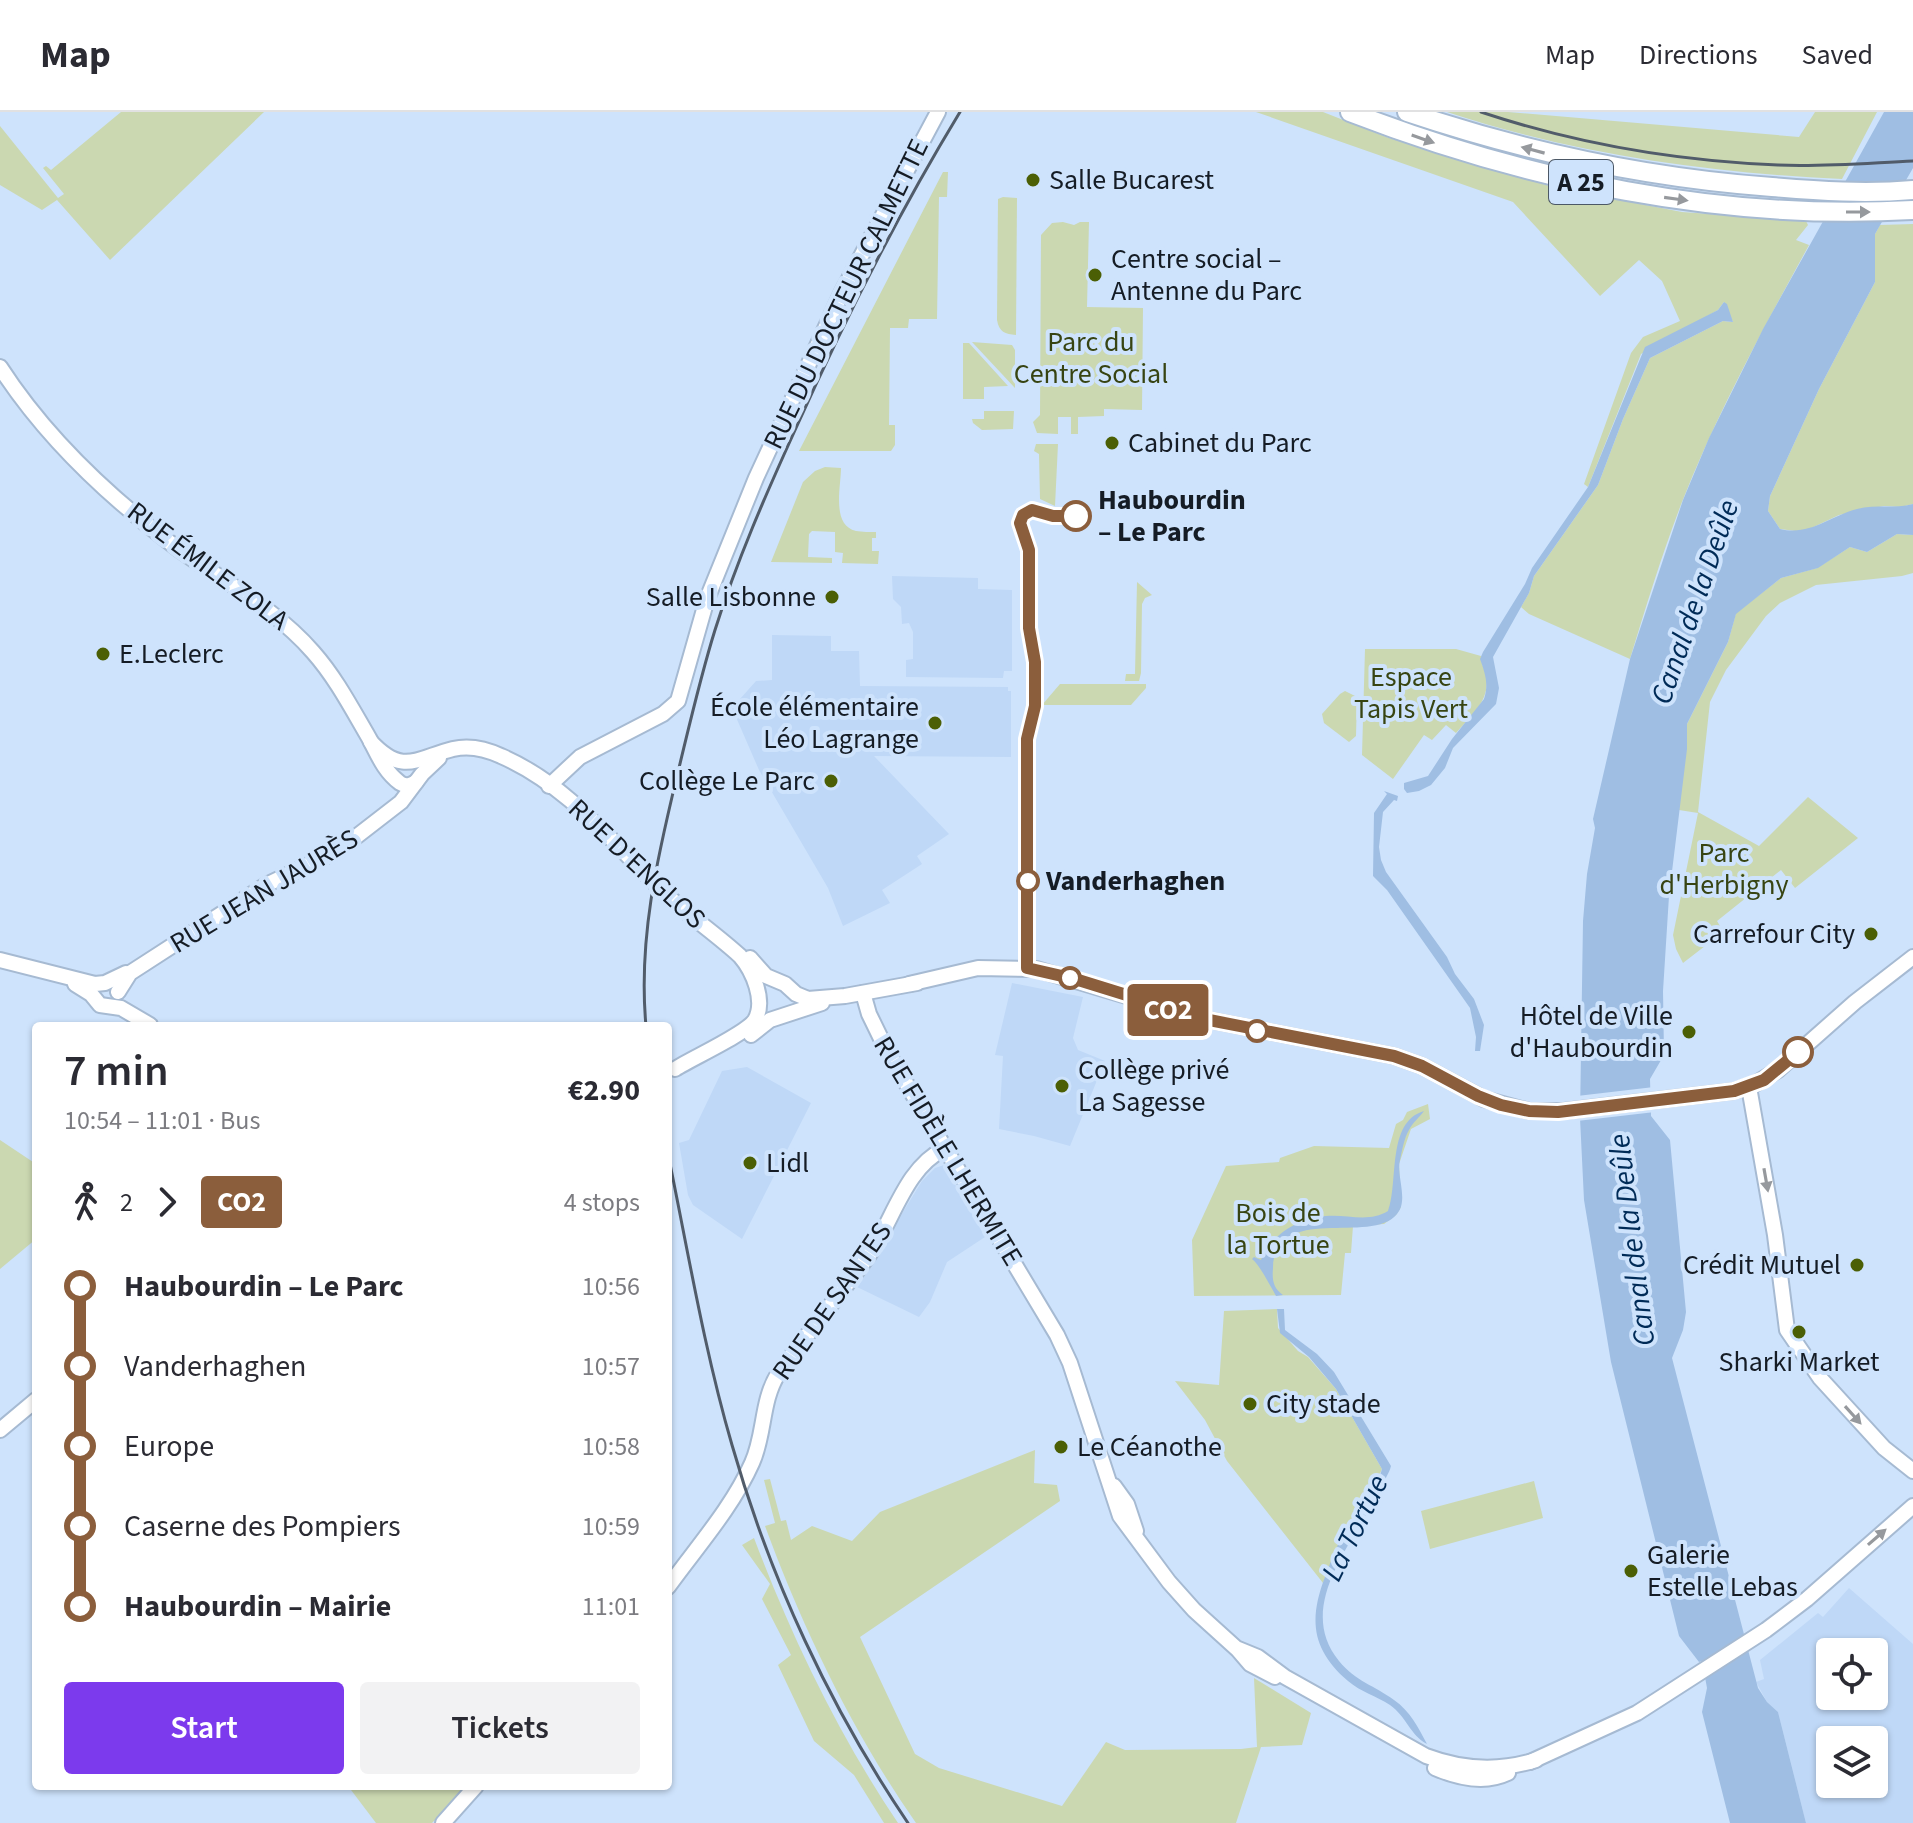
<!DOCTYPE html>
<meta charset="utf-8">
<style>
:root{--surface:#fff;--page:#f2f2f3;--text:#2b2b33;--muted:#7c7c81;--line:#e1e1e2;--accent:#7c3aed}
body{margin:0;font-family:"Source Sans 3",sans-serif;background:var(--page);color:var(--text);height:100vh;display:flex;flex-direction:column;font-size:30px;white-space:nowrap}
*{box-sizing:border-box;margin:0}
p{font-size:26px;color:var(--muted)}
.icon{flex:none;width:44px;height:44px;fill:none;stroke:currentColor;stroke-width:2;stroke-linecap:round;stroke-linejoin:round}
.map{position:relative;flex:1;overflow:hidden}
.drawer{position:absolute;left:32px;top:910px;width:640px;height:768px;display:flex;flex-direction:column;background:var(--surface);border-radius:8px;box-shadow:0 2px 6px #0004}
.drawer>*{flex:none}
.badge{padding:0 16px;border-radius:6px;font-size:28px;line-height:52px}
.buttons{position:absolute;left:1816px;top:1526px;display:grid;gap:16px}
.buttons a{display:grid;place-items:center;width:72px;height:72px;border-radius:8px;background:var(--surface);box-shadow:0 2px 6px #0004;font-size:40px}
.map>.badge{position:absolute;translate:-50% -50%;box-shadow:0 0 0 4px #fff}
.legs{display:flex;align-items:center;gap:12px;height:88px;padding:0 32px;font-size:26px}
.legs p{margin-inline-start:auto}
.summary{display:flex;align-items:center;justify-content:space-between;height:136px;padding:0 32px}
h1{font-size:44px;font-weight:600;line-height:60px}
.action{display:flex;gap:16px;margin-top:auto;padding:16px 32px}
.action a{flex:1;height:92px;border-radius:8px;background:var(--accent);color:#fff;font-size:32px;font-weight:600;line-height:92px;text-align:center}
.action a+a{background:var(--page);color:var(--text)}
ul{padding:0 32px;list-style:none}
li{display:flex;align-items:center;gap:28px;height:80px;font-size:30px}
li i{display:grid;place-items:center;width:12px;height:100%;margin:0 10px;background:currentColor}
li i::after{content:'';width:20px;height:20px;margin:-10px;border:6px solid;border-radius:50%;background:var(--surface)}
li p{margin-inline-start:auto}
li:first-child i{background:linear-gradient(#0000 50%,currentColor 0)}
li:last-child i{background:linear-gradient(currentColor 50%,#0000 0)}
header{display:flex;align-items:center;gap:48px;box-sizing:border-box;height:112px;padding:0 40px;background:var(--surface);border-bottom:2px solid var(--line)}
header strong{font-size:38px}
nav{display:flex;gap:44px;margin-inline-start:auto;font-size:28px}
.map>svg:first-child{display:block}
</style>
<header>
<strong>Map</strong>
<nav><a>Map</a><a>Directions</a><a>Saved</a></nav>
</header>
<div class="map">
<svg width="1913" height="1711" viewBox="0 0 1913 1711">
<rect width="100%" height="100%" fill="#cee3fc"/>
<g fill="#bfd8f7" fill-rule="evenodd">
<path d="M 892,464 L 978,466 L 978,477 L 1012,478 L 1012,559 L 1004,559 L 1003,566 L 906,565 L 906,548 L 913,547 L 913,520 L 909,511 L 902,512 L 901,495 L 893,487 Z"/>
<path d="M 772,523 L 831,524 L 831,539 L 859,539 L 860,574 L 1008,575 L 1008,579 L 1011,579 L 1011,645 L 874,644 L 949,722 L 917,744 L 922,752 L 882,778 L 890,791 L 843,814 L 828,776 L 759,658 L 732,596 L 756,569 L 772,568 Z"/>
<path d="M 1012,871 L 1083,885 L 1073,926 L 1078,938 L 1105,949 L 1070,1034 L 1034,1024 L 999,1017 L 1003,944 L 995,943 Z"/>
<path d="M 747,955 L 811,991 L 742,1127 L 693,1093 L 688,1083 L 679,1031 L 689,1028 L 722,959 Z"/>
<path d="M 944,1053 L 985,1125 L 947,1150 L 930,1190 L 919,1205 L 857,1175 L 922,1069 L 935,1056 Z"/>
<path d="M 1849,1476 L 1913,1532 L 1913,1711 L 1806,1711 L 1778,1600 L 1767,1590 L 1756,1570 L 1764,1567 L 1760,1548 L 1818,1501 L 1823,1505 ZM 1830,1540 L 1874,1540 L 1874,1584 L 1830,1584 ZM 1830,1628 L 1874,1628 L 1874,1672 L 1830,1672 Z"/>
</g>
<g fill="#cbd8b1">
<path d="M 121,0 L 264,0 L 110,148 L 57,88 L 42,98 L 0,73 L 0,14 L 58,86 L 64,82 L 43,56 L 46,54 L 51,58 Z"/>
<path d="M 1256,0 L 1323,0 L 1389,26 L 1553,75 L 1682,100 L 1806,109 L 1808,113 L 1796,128 L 1809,133 C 1763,217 1717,301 1682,390 C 1662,442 1646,494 1630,547 L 1529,502 L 1521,495 L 1529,481 L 1534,464 L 1598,373 L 1623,307 L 1650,246 L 1723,209 L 1733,210 L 1724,190 L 1718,198 L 1641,242 L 1588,375 L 1584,372 L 1631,241 L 1643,225 L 1680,209 L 1662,169 L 1639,148 L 1600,184 L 1513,90 Z"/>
<path d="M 1447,0 L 1508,0 L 1799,25 L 1815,0 L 1877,0 L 1842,67 C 1709,61 1574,42 1447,0 Z"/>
<path d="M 943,60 L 948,60 L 947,85 L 939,85 L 937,207 L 909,207 L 908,216 L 890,216 L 889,313 L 895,313 L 895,333 L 891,339 L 799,339 Z"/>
<path d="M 1003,85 L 1017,86 L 1016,223 C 1005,222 999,220 997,208 L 998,87 Z"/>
<path d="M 1063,110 L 1074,113 L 1080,110 L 1089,110 L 1087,195 L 1143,196 L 1142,298 L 1104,297 L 1104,304 L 1078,305 L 1078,322 L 1071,322 L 1071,305 L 1058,305 L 1058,322 L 1037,321 L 1033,310 L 1040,303 L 1041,123 L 1052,111 Z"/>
<path d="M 1913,112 L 1913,392 L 1901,395 L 1884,394 L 1839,403 L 1803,420 L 1780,417 L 1768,399 L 1770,384 L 1819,277 L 1875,170 L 1875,122 L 1880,113 Z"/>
<path d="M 972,230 L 1012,233 L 1015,238 L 1015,276 Z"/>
<path d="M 963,231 L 969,231 L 1008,274 L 984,275 L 984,287 L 963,287 Z"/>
<path d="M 984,299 L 1014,299 L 1013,317 L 982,318 L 973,311 L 972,307 L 984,307 Z"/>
<path d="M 1036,332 L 1058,332 L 1055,394 L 1040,387 L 1039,342 L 1034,339 Z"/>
<path d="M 825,355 L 841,356 C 841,375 831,413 856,419 C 862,420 870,420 876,420 L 876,426 L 872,426 L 872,439 L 879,439 L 878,452 L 842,451 L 843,441 L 835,440 L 835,420 L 812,419 L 809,422 L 808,445 L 832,446 L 832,451 L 771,450 L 803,370 L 815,359 Z"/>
<path d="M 1897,422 L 1913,423 L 1913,461 L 1902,464 L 1816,473 L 1780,491 L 1766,504 L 1726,558 L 1710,590 L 1698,700 L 1759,734 L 1808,685 L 1858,726 L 1795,776 L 1781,758 L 1717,809 L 1720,814 L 1709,824 L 1705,834 L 1683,851 L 1676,837 L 1673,823 L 1698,701 L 1679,698 L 1687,612 L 1728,530 L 1736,501 L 1781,466 L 1817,456 L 1850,435 L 1867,440 Z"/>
<path d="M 1137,470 L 1152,483 L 1145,486 L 1142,492 L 1141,561 L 1139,569 L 1125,569 L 1126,562 L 1135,562 Z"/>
<path d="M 1365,537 L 1456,537 L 1481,544 C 1481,551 1484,556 1486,563 C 1491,588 1471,604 1456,621 L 1446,613 L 1432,628 L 1424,623 L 1393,667 L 1362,643 Z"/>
<path d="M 1060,572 L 1146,572 L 1146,576 L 1131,593 L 1042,593 Z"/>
<path d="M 1345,579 L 1357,585 L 1356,624 L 1349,630 L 1324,611 L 1322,602 L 1340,582 Z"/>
<path d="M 1428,992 L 1430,1007 L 1411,1017 L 1399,1052 L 1401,1095 L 1396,1103 L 1384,1112 L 1353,1114 L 1351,1141 L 1345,1141 L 1341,1183 L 1194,1184 L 1192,1128 L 1226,1054 L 1279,1050 L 1280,1046 L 1314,1034 L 1389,1036 L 1396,1012 L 1403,1008 L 1407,1000 Z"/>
<path d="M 0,1028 L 36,1052 L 36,1127 L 0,1157 Z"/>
<path d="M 1277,1197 L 1278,1216 L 1298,1239 L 1308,1245 L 1336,1277 L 1382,1357 L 1370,1383 L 1341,1428 L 1323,1471 L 1227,1349 L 1205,1308 L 1175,1269 L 1219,1273 L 1224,1199 Z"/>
<path d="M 1035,1338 L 1034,1371 L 1057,1373 L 1060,1389 L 860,1525 L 915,1642 L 939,1656 L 1062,1694 L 1106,1630 L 1125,1638 L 1241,1637 L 1257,1635 L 1254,1566 L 1311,1601 L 1302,1633 L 1261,1635 L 1236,1711 L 916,1711 C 853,1621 803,1517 765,1414 L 775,1411 L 764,1368 L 770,1367 L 781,1409 L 786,1408 L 791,1428 L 812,1414 L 852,1429 L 880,1400 Z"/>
<path d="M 1534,1369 L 1543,1406 L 1430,1437 L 1421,1399 Z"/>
<path d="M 754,1426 C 792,1526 838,1622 898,1711 L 884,1711 L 854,1663 L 814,1629 L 778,1553 L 791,1543 L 762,1487 L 770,1472 L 742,1433 Z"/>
<path d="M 348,1674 L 467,1674 L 432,1711 L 376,1711 Z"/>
</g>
<g fill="#9fbee3">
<path d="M 1884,0 L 1913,0 L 1913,56 L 1875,122 L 1875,170 L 1819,277 L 1770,384 L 1768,399 L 1780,417 C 1810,424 1828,405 1857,397 C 1876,392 1895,397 1913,392 L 1913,423 L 1897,422 L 1867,440 L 1850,435 L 1818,456 L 1781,466 L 1736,502 L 1728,530 L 1687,612 L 1687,637 L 1669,784 L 1663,879 L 1664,943 L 1650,967 L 1651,1004 L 1670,1028 L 1686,1200 L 1683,1218 L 1672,1246 L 1758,1576 L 1767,1590 L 1778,1600 L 1806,1711 L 1730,1711 L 1702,1600 L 1707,1576 L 1702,1549 L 1699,1550 L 1679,1524 L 1611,1250 L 1584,1088 L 1580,1006 L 1583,809 L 1587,762 L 1595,716 L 1593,707 L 1630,547 L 1683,388 L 1709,326 L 1763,217 Z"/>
<path d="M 1724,190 L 1727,192 L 1733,210 L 1723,209 L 1650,246 L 1623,307 L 1598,373 L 1534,464 L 1529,481 L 1493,545 L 1499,576 L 1496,592 L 1453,636 L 1445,656 L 1431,673 L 1419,679 L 1407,681 L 1404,677 L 1404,671 L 1428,664 L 1452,627 L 1484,587 C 1489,572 1485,561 1480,547 L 1483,540 L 1525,472 L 1532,456 L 1588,375 L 1645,235 L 1718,198 Z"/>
<path d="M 1384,679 L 1398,684 L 1397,689 L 1394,688 L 1383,700 L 1379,735 L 1381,748 L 1386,760 L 1447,845 L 1455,862 L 1474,887 L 1484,913 L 1480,939 L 1475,939 L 1476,925 L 1470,896 L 1387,778 L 1373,764 L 1374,701 L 1387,682 Z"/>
<path d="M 1424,999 C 1420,1005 1412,1011 1409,1018 C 1404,1026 1402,1039 1400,1048 C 1396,1064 1409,1088 1397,1102 C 1371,1134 1275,1090 1273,1156 C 1272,1168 1273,1176 1283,1183 L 1276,1184 C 1271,1175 1259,1152 1252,1147 L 1254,1145 L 1261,1148 C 1270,1124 1299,1105 1326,1104 C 1347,1102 1369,1111 1388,1099 C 1399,1071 1386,1010 1424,999 Z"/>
<path d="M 1277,1197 L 1284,1197 L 1285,1218 L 1317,1242 L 1334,1260 L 1391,1354 C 1389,1362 1384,1368 1381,1376 C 1357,1427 1293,1493 1339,1549 C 1356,1570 1374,1573 1394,1588 C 1410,1599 1418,1615 1427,1632 C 1410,1623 1406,1604 1390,1593 C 1376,1584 1361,1580 1348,1569 C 1311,1537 1309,1507 1325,1465 C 1331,1450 1336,1434 1345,1420 C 1359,1401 1376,1380 1382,1357 L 1336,1277 L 1309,1245 L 1280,1221 Z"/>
</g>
<path fill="#cee3fc" d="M 1654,975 L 1655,1000 L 1577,1009 L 1577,984 Z"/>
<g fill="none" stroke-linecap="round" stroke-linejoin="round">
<g stroke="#a6bad2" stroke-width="18">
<g id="secondary">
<path d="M 0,255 C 44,323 108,384 173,433 C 220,468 274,495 313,540 C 336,566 352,597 369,626 C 378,643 384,659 400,671 C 406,675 411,673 416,670"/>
<path d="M 371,630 C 403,664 417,646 453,637 C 470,633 486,637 501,644 C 569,673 617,736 669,785 C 692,806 717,823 740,844 C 753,859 766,889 755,908 C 746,922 692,946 675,957"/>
<path d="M 549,674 L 580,645 L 663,602 L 678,589 L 707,487 L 756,366 L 842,180 L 938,0"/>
<path d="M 750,846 L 766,864 L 785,872 L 796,882 L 808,887 L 845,884 L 917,871"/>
<path d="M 0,848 L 95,872 L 105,871 L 126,861"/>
<path d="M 75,872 L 91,882 L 100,893 L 121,896 L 150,913"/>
<path d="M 909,872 L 978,856 L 1036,857 L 1204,907 L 1394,944 L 1422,954 L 1484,987 L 1529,999 L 1564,999 L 1734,979 L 1755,972 L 1778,958 L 1855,890 L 1913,845"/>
<path d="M 118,880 L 130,861 L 266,773 L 339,738 L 401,690 L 422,662 L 439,646"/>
<path d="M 863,881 L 869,902 L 888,941 L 1057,1223 L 1070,1251 L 1120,1404 L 1169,1470 L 1194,1498 L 1236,1536 L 1258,1545 L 1285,1565 L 1426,1644 C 1463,1658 1498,1660 1536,1648"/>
<path d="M 751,923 L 770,908 L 822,891"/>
<path d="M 1749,975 L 1775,1123 L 1787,1218 L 1820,1266 L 1884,1336 L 1913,1359"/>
<path d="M 0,1318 L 36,1288"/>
<path d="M 1114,1374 L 1127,1392 L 1136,1419"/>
<path d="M 668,1475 C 696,1436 732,1396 752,1351 C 765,1323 761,1289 778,1262 C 807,1221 840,1183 869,1143 C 893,1109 905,1056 944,1037"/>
<path d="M 1238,1538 L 1250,1552 L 1275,1565"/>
<path d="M 1530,1650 L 1637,1601 L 1766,1518 L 1807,1487 L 1913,1394"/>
<path d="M 1435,1656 C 1458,1666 1485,1672 1508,1661"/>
<path d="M 443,1711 L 476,1674"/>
</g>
</g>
<g stroke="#a6bad2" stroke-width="22">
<g id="highway">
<path d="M 1350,0 C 1528,69 1721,109 1913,98"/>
<path d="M 1407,0 C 1526,40 1647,66 1772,75 C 1819,79 1866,82 1913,78"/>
</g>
</g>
<use href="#secondary" stroke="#fff" stroke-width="14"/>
<use href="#highway" stroke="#fff" stroke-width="18"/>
<g stroke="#515c6a" stroke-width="3">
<path d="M 1481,0 C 1577,32 1677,49 1778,53 C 1823,55 1868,51 1913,49"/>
<path d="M 646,914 C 638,828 657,747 677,664 C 689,615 700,566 715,518 C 737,448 766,382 796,316 C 845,207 898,102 960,0"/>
<path d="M 668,1042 C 688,1139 704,1237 732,1333 C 770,1466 830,1596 908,1711"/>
</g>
</g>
<defs><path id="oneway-solid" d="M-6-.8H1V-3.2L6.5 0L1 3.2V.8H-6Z" transform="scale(2)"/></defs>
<g fill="#96999d">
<use href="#oneway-solid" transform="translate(1423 27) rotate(19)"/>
<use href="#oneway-solid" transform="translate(1533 38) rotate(-165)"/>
<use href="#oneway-solid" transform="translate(1676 87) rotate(8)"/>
<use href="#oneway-solid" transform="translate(1858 100)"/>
<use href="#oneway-solid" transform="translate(1766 1068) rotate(80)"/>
<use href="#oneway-solid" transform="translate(1853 1303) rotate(48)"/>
<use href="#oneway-solid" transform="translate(1877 1425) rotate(-41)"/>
</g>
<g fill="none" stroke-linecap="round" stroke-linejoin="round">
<g stroke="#fff" stroke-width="18">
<path id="line-1" d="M 1076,404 L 1053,404 L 1032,398 L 1023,403 L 1020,411 L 1029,438 L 1029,516 L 1035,550 L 1035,594 L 1027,627 L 1027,856 L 1075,867 L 1204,907 L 1394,944 L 1422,954 L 1478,984 L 1501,993 L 1529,999 L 1558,1000 L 1734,979 L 1764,968 L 1798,940"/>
</g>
<use href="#line-1" stroke="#8b5e3c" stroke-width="12"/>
</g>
<g fill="#4b5f05" stroke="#cee3fc" stroke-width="3">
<circle cx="1033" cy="68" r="8"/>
<circle cx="1095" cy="163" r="8"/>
<circle cx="1112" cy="331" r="8"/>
<circle cx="832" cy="485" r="8"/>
<circle cx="103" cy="542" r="8"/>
<circle cx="935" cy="611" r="8"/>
<circle cx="831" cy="669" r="8"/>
<circle cx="1871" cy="822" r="8"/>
<circle cx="1689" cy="920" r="8"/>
<circle cx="1062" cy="974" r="8"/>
<circle cx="750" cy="1051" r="8"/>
<circle cx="1857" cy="1153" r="8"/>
<circle cx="1799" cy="1220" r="8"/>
<circle cx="1250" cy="1292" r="8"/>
<circle cx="1061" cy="1335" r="8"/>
<circle cx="1631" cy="1459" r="8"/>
</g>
<g fill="#fff" stroke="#8b5e3c" stroke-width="4">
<circle cx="1076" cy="404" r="14"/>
<circle cx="1028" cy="769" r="10"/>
<circle cx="1070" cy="866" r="10"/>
<circle cx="1257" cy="919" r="10"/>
<circle cx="1798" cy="940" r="14"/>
</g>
<g text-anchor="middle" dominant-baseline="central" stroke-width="8" stroke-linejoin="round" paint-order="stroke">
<rect fill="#cee3fc" stroke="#4c5866" stroke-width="2" x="1549" y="48" width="64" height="44" rx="6"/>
<g font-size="26" font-weight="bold" fill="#151c25">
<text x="1581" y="70">A 25</text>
</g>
<g font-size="28" fill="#151c25" stroke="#cee3fc" text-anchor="start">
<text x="1049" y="68">Salle Bucarest</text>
<text x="1111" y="147">Centre social –<tspan x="1111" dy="32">Antenne du Parc</tspan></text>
<text x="1128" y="331">Cabinet du Parc</text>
<text x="816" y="485" text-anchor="end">Salle Lisbonne</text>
<text x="119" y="542">E.Leclerc</text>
<text x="919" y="595" text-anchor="end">École élémentaire<tspan x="919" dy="32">Léo Lagrange</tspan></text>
<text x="815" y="669" text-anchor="end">Collège Le Parc</text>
<text x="1855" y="822" text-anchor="end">Carrefour City</text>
<text x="1673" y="904" text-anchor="end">Hôtel de Ville<tspan x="1673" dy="32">d'Haubourdin</tspan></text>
<text x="1078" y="958">Collège privé<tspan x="1078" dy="32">La Sagesse</tspan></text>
<text x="766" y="1051">Lidl</text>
<text x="1841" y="1153" text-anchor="end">Crédit Mutuel</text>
<text x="1799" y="1250" text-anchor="middle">Sharki Market</text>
<text x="1266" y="1292">City stade</text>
<text x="1077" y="1335">Le Céanothe</text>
<text x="1647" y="1443">Galerie<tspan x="1647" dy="32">Estelle Lebas</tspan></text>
</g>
<g font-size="28" fill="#151c25" stroke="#cee3fc">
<text transform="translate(846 182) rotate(-64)">RUE DU DOCTEUR CALMETTE</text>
<text transform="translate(208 454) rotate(37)">RUE ÉMILE ZOLA</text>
<text transform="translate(637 752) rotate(43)">RUE D'ENGLOS</text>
<text transform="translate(264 779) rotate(-31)">RUE JEAN JAURÈS</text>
<text transform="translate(948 1039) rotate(59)">RUE FIDÈLE LHERMITE</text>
<text transform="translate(832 1189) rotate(-55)">RUE DE SANTES</text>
</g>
<g font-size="28" fill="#374412" stroke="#cee3fc">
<text x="1091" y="230">Parc du<tspan x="1091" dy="32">Centre Social</tspan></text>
<text x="1411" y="565">Espace<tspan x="1411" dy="32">Tapis Vert</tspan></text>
<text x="1724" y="741">Parc<tspan x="1724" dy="32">d'Herbigny</tspan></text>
<text x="1278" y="1101">Bois de<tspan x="1278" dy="32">la Tortue</tspan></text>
</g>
<g font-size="28" font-weight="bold" fill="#151c25" stroke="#cee3fc" text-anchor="start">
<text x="1098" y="388">Haubourdin<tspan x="1098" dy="32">– Le Parc</tspan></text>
<text x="1046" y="769">Vanderhaghen</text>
</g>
<g font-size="30" font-style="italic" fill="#002b57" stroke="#cee3fc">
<text transform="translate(1695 490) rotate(-71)">Canal de la Deûle</text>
<text transform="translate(1632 1128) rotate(-97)">Canal de la Deûle</text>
<text transform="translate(1355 1416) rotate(-64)">La Tortue</text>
</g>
</g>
</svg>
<div class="buttons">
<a><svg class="icon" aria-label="locate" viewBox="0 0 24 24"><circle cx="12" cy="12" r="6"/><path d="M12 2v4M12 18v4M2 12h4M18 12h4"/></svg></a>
<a><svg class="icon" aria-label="layers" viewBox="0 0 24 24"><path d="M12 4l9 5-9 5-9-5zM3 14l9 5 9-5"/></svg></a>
</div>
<b class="badge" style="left:1168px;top:898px;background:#8b5e3c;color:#fff">CO2</b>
<section class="drawer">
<div class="summary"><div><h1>7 min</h1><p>10:54 – 11:01 · Bus</p></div><b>€2.90</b></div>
<div class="legs"><svg class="icon" aria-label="walk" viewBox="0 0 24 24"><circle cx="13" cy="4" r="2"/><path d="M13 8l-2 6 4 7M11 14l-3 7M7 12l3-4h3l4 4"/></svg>2<svg class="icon" aria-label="forward" viewBox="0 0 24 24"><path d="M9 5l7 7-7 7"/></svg><b class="badge" style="background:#8b5e3c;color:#fff">CO2</b><p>4 stops</p></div>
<ul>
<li><i style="color:#8b5e3c"></i><b>Haubourdin – Le Parc</b><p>10:56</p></li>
<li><i style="color:#8b5e3c"></i><span>Vanderhaghen</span><p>10:57</p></li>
<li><i style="color:#8b5e3c"></i><span>Europe</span><p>10:58</p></li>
<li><i style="color:#8b5e3c"></i><span>Caserne des Pompiers</span><p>10:59</p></li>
<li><i style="color:#8b5e3c"></i><b>Haubourdin – Mairie</b><p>11:01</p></li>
</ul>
<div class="action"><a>Start</a><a>Tickets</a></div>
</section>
</div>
